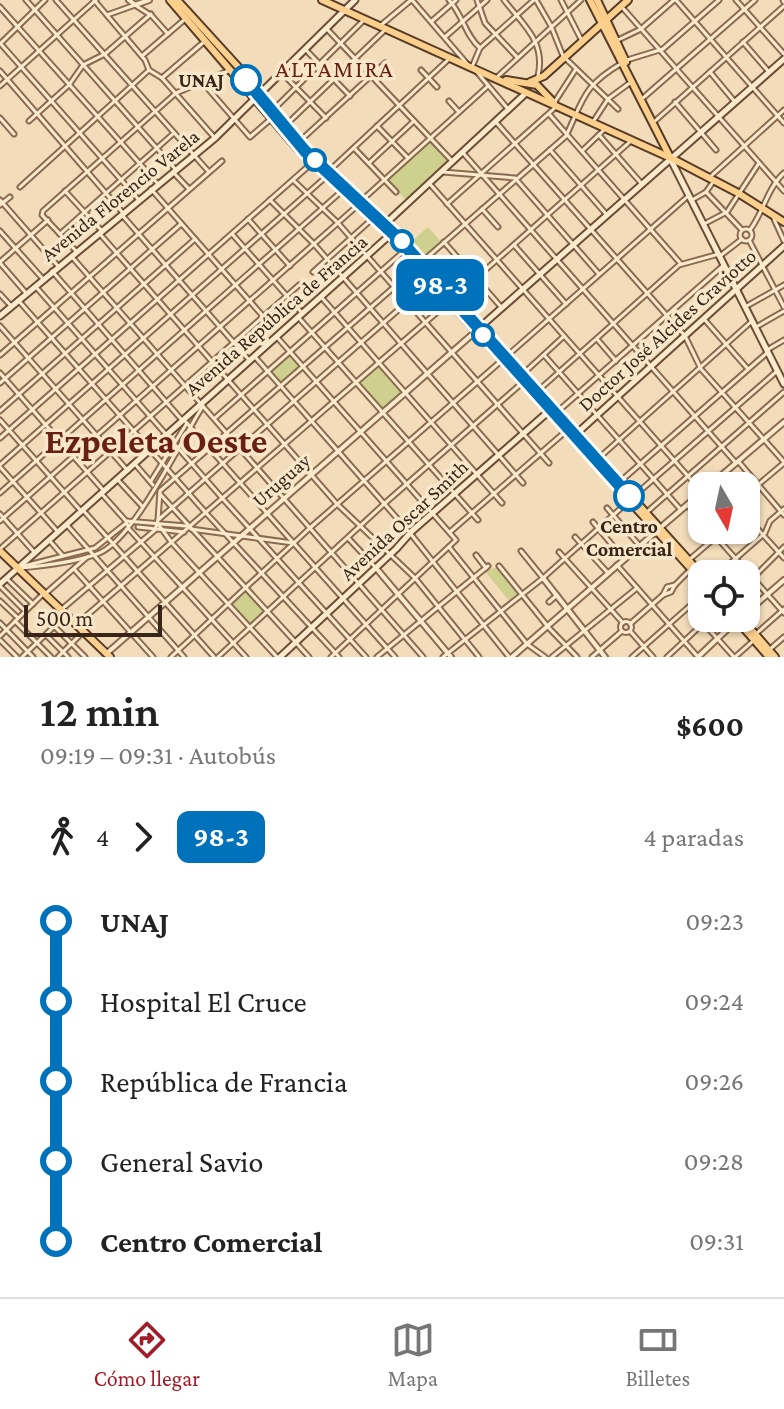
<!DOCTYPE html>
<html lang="es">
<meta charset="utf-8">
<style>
:root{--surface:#fff;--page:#f2f2f2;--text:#222;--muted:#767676;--line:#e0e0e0;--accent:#9f1d28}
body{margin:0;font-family:"Crimson Pro",serif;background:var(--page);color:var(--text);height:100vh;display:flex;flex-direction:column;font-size:30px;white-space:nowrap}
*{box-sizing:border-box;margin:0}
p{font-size:26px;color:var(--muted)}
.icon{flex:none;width:44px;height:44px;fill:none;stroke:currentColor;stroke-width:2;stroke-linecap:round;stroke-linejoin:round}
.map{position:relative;height:657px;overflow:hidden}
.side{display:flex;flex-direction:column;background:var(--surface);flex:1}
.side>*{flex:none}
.badge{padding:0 16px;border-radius:12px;font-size:28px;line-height:52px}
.needle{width:52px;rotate:171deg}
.tools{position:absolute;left:688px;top:472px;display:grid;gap:16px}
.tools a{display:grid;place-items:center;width:72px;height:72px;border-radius:16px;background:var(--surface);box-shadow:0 2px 6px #0004;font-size:40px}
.scale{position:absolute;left:24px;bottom:20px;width:138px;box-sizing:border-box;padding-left:8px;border:4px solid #372519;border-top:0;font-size:22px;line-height:28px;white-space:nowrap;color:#372519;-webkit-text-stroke:6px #f9e7ca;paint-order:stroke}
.map>.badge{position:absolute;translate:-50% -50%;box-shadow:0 0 0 4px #fff}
.legs{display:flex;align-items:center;gap:12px;height:88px;padding:0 40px;font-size:26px}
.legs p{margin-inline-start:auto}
.headline{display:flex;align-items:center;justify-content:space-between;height:136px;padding:0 40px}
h1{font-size:44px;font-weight:600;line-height:60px}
ul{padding:0 40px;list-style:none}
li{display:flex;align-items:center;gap:28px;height:80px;font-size:30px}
li i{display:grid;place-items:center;width:12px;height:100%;margin:0 10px;background:currentColor}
li i::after{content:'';width:20px;height:20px;margin:-10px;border:6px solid;border-radius:50%;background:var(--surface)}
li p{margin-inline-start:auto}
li:first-child i{background:linear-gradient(#0000 50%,currentColor 0)}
li:last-child i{background:linear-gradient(currentColor 50%,#0000 0)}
.tab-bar{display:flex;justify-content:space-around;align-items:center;height:112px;border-top:2px solid var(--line);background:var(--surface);font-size:22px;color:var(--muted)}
.tab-bar a{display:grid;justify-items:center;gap:4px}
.tab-bar .current{color:var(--accent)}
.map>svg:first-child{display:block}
</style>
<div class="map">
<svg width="784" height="657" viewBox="0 0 784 657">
<rect width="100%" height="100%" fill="#f2dcb9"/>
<g fill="#ced08d">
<path d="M 430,140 L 450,160 L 407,201 L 386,179 Z"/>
<path d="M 428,227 L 441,242 L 423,258 L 410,243 Z"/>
<path d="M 289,353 L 301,366 L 280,384 L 269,371 Z"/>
<path d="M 379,365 L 403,392 L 383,410 L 359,382 Z"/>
<path d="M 500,567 L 522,595 L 511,603 L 484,570 Z"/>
<path d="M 245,588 L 267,612 L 250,628 L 228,604 Z"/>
</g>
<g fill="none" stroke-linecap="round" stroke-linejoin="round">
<g stroke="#8a6b52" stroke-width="7">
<g id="minor">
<path d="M 26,0 L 176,170"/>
<path d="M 56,0 L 209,172"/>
<path d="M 94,0 L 145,60 L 149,70 L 162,78 L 214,137"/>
<path d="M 412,0 L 469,66"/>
<path d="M 449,0 C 463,15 465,35 480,48"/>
<path d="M 477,0 L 485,23 L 517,57"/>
<path d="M 504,0 C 523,25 546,41 538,76"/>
<path d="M 536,0 L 551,26 L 563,56 L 618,109"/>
<path d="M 561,0 L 582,41"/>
<path d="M 676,0 L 784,123"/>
<path d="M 736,0 L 784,54"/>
<path d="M 783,0 L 784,2"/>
<path d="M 621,6 L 784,191"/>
<path d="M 0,7 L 158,184"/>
<path d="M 107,15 L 135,5 L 152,16 L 168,34"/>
<path d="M 432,21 L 456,0"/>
<path d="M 380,26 L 411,0"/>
<path d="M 326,28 L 452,161"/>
<path d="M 445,37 L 487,0"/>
<path d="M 618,40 L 641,29 L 674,0"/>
<path d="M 2,42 L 45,0"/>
<path d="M 743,42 L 769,72"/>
<path d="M 0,43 L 138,199"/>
<path d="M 306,50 L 350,96"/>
<path d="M 142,56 L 184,20"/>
<path d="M 627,60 L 663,49 L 719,0"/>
<path d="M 472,67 L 480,48 L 534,0"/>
<path d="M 421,70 L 437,87"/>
<path d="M 0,71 L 123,213"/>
<path d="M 281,72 L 326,118"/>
<path d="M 477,72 L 508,109"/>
<path d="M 710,72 L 735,102"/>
<path d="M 162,78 L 205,41"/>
<path d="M 496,78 L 581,0"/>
<path d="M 203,83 L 250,137 L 272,118"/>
<path d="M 0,86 L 96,0"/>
<path d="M 643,98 L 755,0"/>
<path d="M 449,101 L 459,112"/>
<path d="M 675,102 L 716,150"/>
<path d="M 554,103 L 576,69"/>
<path d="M 274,109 L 365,19"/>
<path d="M 549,114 L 681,264"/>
<path d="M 0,118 L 14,134"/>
<path d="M 29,121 L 69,85 L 83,65 L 105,54 L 151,14"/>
<path d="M 495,121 L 685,336 L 701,369 L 784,462"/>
<path d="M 655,121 L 784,6"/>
<path d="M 593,122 L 608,99 L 631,82"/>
<path d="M 288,123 L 386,29"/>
<path d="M 377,126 L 408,158"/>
<path d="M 599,135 L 641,183"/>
<path d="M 301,140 L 385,63"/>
<path d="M 354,148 L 396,192"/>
<path d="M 550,150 L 607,215"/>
<path d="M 582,151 L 605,129"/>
<path d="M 464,154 L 736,463"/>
<path d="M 369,163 L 414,121"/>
<path d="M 330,170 L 450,58"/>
<path d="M 173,172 L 189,189"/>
<path d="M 443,172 L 515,178 L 599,274"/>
<path d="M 710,177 L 784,110"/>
<path d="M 294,181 L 338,223 L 549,463"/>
<path d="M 429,183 L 702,492"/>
<path d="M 20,187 L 149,70"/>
<path d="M 151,189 L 262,315"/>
<path d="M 65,191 L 101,230"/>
<path d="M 706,192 L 742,230"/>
<path d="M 0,200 L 58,266"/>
<path d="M 270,200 L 314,244 L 523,483"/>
<path d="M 692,200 L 706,192 L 713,182"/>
<path d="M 361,201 L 488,86"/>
<path d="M 447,204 L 557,106"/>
<path d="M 0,205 L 10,197"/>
<path d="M 482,209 L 498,227"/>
<path d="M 122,215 L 249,360"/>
<path d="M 248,219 L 290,266"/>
<path d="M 774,219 L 784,241"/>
<path d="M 704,224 L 727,212 L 759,163"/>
<circle cx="746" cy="235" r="6"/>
<path d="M 750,230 C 763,213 768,187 784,173"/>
<path d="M 0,231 L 43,279"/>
<path d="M 60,234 L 174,133"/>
<path d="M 100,234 L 337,504 L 415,578 L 479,657"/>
<path d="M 233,235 L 302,313"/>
<path d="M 749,240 L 784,307"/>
<path d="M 444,242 L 502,308"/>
<path d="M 514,245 L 566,304"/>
<path d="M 76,251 L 42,215 L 43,211 L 176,93 L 228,71"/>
<path d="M 720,256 L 742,239"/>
<path d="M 72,257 L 423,657"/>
<path d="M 424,260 L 566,136 C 584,98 583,86 622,63"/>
<path d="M 0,262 L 48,220"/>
<path d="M 0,263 L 26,293"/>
<path d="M 52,271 L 181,419"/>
<path d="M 313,272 L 371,220"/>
<path d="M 36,287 L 223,499 L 366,657"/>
<path d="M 0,294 L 11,306"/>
<path d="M 456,296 L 632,140"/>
<path d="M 322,298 L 502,503"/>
<path d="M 18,300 L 206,513 L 339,657"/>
<path d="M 745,307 L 784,285"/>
<path d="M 298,317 L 478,520"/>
<path d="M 704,319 L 748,369"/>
<path d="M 0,326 L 128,471"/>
<path d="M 756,327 L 784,311"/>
<path d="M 276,336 L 456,540 L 331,657"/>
<path d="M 597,339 L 616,361"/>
<path d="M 767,350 L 784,340"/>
<path d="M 0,355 L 222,161"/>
<path d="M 544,355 L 681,510"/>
<path d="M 507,356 L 687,197"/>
<path d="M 256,358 L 410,533 L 509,657"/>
<path d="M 525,372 L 563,337"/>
<path d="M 0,373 L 104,491"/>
<path d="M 0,383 L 181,224"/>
<path d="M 540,389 L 679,265 L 719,254"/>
<path d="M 0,411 L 195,239"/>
<path d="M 556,413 L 724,265"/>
<path d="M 215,418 L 404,251"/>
<path d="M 0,420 L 81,511"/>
<path d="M 185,421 L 395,657"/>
<path d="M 0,438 L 312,163"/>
<path d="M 600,457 L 752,321"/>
<path d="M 738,461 L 784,515"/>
<path d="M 135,464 L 153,485"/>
<path d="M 0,465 L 327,176"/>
<path d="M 0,467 L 58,532"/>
<path d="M 117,479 L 142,506"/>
<path d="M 622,480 L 768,352"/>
<path d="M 151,481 L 187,423"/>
<path d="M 0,493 L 343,190"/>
<path d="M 101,493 L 126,521 L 129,529 L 246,657"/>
<path d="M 160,494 L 309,657"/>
<path d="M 746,495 L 784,463"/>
<path d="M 634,496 L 776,372"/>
<path d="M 687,505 L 702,521"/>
<path d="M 607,508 L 639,545"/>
<path d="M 82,509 L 214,657"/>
<path d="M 647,512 L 784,392"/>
<path d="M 0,514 L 35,553"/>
<path d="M 746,516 L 784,558"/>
<path d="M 158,520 L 160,491 L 416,268"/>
<path d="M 0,521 L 357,206"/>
<path d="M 126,521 L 186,526"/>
<path d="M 593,522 L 624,559"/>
<path d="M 158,524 L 172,543 L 277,657"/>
<path d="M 67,525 L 184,657"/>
<path d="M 138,527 L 184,532"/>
<path d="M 191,529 L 293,543"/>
<path d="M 710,530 L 784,613"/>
<path d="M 450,532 L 565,432"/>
<path d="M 575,537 L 608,573"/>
<path d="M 349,539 L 376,568"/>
<path d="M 49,540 L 63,556"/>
<path d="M 449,547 L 527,644 L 545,657"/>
<path d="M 0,549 L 299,285"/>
<path d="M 521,551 L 543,578"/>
<path d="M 559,552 L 623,623"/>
<path d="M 476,555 L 486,568"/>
<path d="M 689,560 L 724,530"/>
<path d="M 617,565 L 698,657"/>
<path d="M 24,566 L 95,548 L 125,524"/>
<path d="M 499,566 L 549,628 L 577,657"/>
<path d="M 19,568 C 43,566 72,563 97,554 C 134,541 180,441 203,406"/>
<path d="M 74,569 L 153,657"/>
<path d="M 718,574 L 765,533 L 770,521 L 784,509"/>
<path d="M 7,579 L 33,604"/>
<path d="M 746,585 L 784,547"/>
<path d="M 0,586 L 25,611"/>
<path d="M 45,594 L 87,557"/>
<path d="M 663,595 L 667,587 L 675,585"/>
<path d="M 0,601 L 18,618"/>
<path d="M 549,602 L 557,595"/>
<path d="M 689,607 L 734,657"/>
<path d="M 62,609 L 155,530 L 158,520 L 429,283"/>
<path d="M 15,621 L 51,657"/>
<circle cx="626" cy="627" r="5.5"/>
<path d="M 0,623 L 33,657"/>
<path d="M 78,623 L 450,301"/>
<path d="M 630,624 L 663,595 L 671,592 L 675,585 L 691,569"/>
<path d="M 54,626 L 85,657"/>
<path d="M 630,631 L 653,657"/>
<path d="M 757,633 L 784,609"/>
<path d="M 46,635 L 68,657"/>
<path d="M 0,636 L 42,595"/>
<path d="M 0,640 L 17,657"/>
<path d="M 769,650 L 784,637"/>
<path d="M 22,657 L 64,617"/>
<path d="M 58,657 L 82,633"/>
<path d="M 171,657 L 311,527 L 500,362"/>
<path d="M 218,657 L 384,504 L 522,383"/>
<path d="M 377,657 L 488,566"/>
<path d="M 443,657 L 543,578 L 629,501"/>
<path d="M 552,657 L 637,588"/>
<path d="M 592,657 L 622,631"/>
<path d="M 632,657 L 702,595"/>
<path d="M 667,657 L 709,618"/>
<path d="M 735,657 L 753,641"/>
</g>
</g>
<g stroke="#8a6b52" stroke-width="8">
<g id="tertiary">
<path d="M 129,0 L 135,5 L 149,0"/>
<path d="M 709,486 L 784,422"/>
<path d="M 660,528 L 702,492"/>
<path d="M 376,568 L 451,657"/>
<path d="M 543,578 L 605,657"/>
<path d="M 746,613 L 784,580"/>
<path d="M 106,654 L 475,332"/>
<path d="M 512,657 L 657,531"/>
<path d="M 698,657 L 737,620"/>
</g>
</g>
<g stroke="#6b4c36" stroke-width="9">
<g id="secondary">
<path d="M 670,158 L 784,384"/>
<path d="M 384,225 L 526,93"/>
<path d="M 0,316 L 215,138 L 355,0"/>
<path d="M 479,328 L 784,59"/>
<path d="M 575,435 L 784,246"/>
<path d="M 0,584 L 391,234"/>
<path d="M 280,657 L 396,549 L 412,531 L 548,412"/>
</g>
</g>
<g stroke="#573a28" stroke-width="10">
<g id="primary">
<path d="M 170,0 L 297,148 L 382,227 L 702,581"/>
<path d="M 177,0 L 241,70 L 300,142 L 358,198"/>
<path d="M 322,0 L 673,159 L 738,193 L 784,222"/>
<path d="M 590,0 L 670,157"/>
<path d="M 597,0 L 626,62"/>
<path d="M 506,80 L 537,85 L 554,103"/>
<path d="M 530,82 L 544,76 L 628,0"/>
<path d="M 369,208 L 403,238 L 537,392 L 702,575"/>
<path d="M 0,551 L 110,657"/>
<path d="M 735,618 L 769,657"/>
<path d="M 741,618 L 775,657"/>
</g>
</g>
<use href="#minor" stroke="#fceacd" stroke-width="3"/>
<use href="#tertiary" stroke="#fceacd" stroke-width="4"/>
<use href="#secondary" stroke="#fceacd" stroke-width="5"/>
<use href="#primary" stroke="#fbcf8c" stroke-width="6"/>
</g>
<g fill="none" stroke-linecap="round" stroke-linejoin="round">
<g stroke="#fff" stroke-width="18">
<path id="line-1" d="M 246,80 L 305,151 L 399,239 L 629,496"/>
</g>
<use href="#line-1" stroke="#0072bc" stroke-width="12"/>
</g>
<g fill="#fff" stroke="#0072bc" stroke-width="4">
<circle cx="246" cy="80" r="14"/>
<circle cx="315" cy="160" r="10"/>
<circle cx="402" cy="241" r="10"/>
<circle cx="483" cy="335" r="10"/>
<circle cx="629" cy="496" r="14"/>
</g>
<g text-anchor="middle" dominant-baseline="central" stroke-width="7" stroke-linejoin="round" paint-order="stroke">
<g font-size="20" font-weight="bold" fill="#372519" stroke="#f9e7ca" text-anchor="end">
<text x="224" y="80">UNAJ</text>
<text x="629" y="526" text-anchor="middle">Centro<tspan x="629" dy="23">Comercial</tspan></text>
</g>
<g font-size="20" fill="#372519" stroke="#f9e7ca">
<text transform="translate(120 195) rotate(-39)">Avenida Florencio Varela</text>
<text transform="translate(276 315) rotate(-41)">Avenida República de Francia</text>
<text transform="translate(667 330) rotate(-42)">Doctor José Alcides Craviotto</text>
<text transform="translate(281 480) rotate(-41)">Uruguay</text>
<text transform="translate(404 520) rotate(-43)">Avenida Oscar Smith</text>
</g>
<g font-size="24" letter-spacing="2" fill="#681f14" stroke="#f9e7ca">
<text x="335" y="68">ALTAMIRA</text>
</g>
<g font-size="36" font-weight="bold" fill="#681f14" stroke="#f9e7ca">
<text x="156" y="441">Ezpeleta Oeste</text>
</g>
</g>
</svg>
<div class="tools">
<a><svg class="needle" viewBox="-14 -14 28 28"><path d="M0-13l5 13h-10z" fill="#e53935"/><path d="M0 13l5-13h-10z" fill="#767676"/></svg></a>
<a><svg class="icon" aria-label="locate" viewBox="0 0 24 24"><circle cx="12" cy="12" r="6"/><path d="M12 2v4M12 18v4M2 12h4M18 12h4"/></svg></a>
</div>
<div class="scale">500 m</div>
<b class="badge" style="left:440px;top:285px;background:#0072bc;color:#fff">98-3</b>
</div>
<section class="side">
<div class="headline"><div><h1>12 min</h1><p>09:19 – 09:31 · Autobús</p></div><b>$600</b></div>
<div class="legs"><svg class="icon" aria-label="walk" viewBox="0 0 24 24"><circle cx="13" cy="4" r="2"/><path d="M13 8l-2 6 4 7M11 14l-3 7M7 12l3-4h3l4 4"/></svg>4<svg class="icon" aria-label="forward" viewBox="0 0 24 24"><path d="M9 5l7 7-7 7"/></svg><b class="badge" style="background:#0072bc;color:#fff">98-3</b><p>4 paradas</p></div>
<ul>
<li><i style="color:#0072bc"></i><b>UNAJ</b><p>09:23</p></li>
<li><i style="color:#0072bc"></i><span>Hospital El Cruce</span><p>09:24</p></li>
<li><i style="color:#0072bc"></i><span>República de Francia</span><p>09:26</p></li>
<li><i style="color:#0072bc"></i><span>General Savio</span><p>09:28</p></li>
<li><i style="color:#0072bc"></i><b>Centro Comercial</b><p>09:31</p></li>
</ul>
</section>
<nav class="tab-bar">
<a class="current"><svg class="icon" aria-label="directions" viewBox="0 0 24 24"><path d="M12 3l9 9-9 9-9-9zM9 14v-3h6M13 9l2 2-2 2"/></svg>Cómo llegar</a>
<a><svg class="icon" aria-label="map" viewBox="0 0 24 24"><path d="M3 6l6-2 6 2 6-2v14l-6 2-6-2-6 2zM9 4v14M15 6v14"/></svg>Mapa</a>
<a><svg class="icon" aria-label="tickets" viewBox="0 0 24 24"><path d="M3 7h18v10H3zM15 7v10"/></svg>Billetes</a>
</nav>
